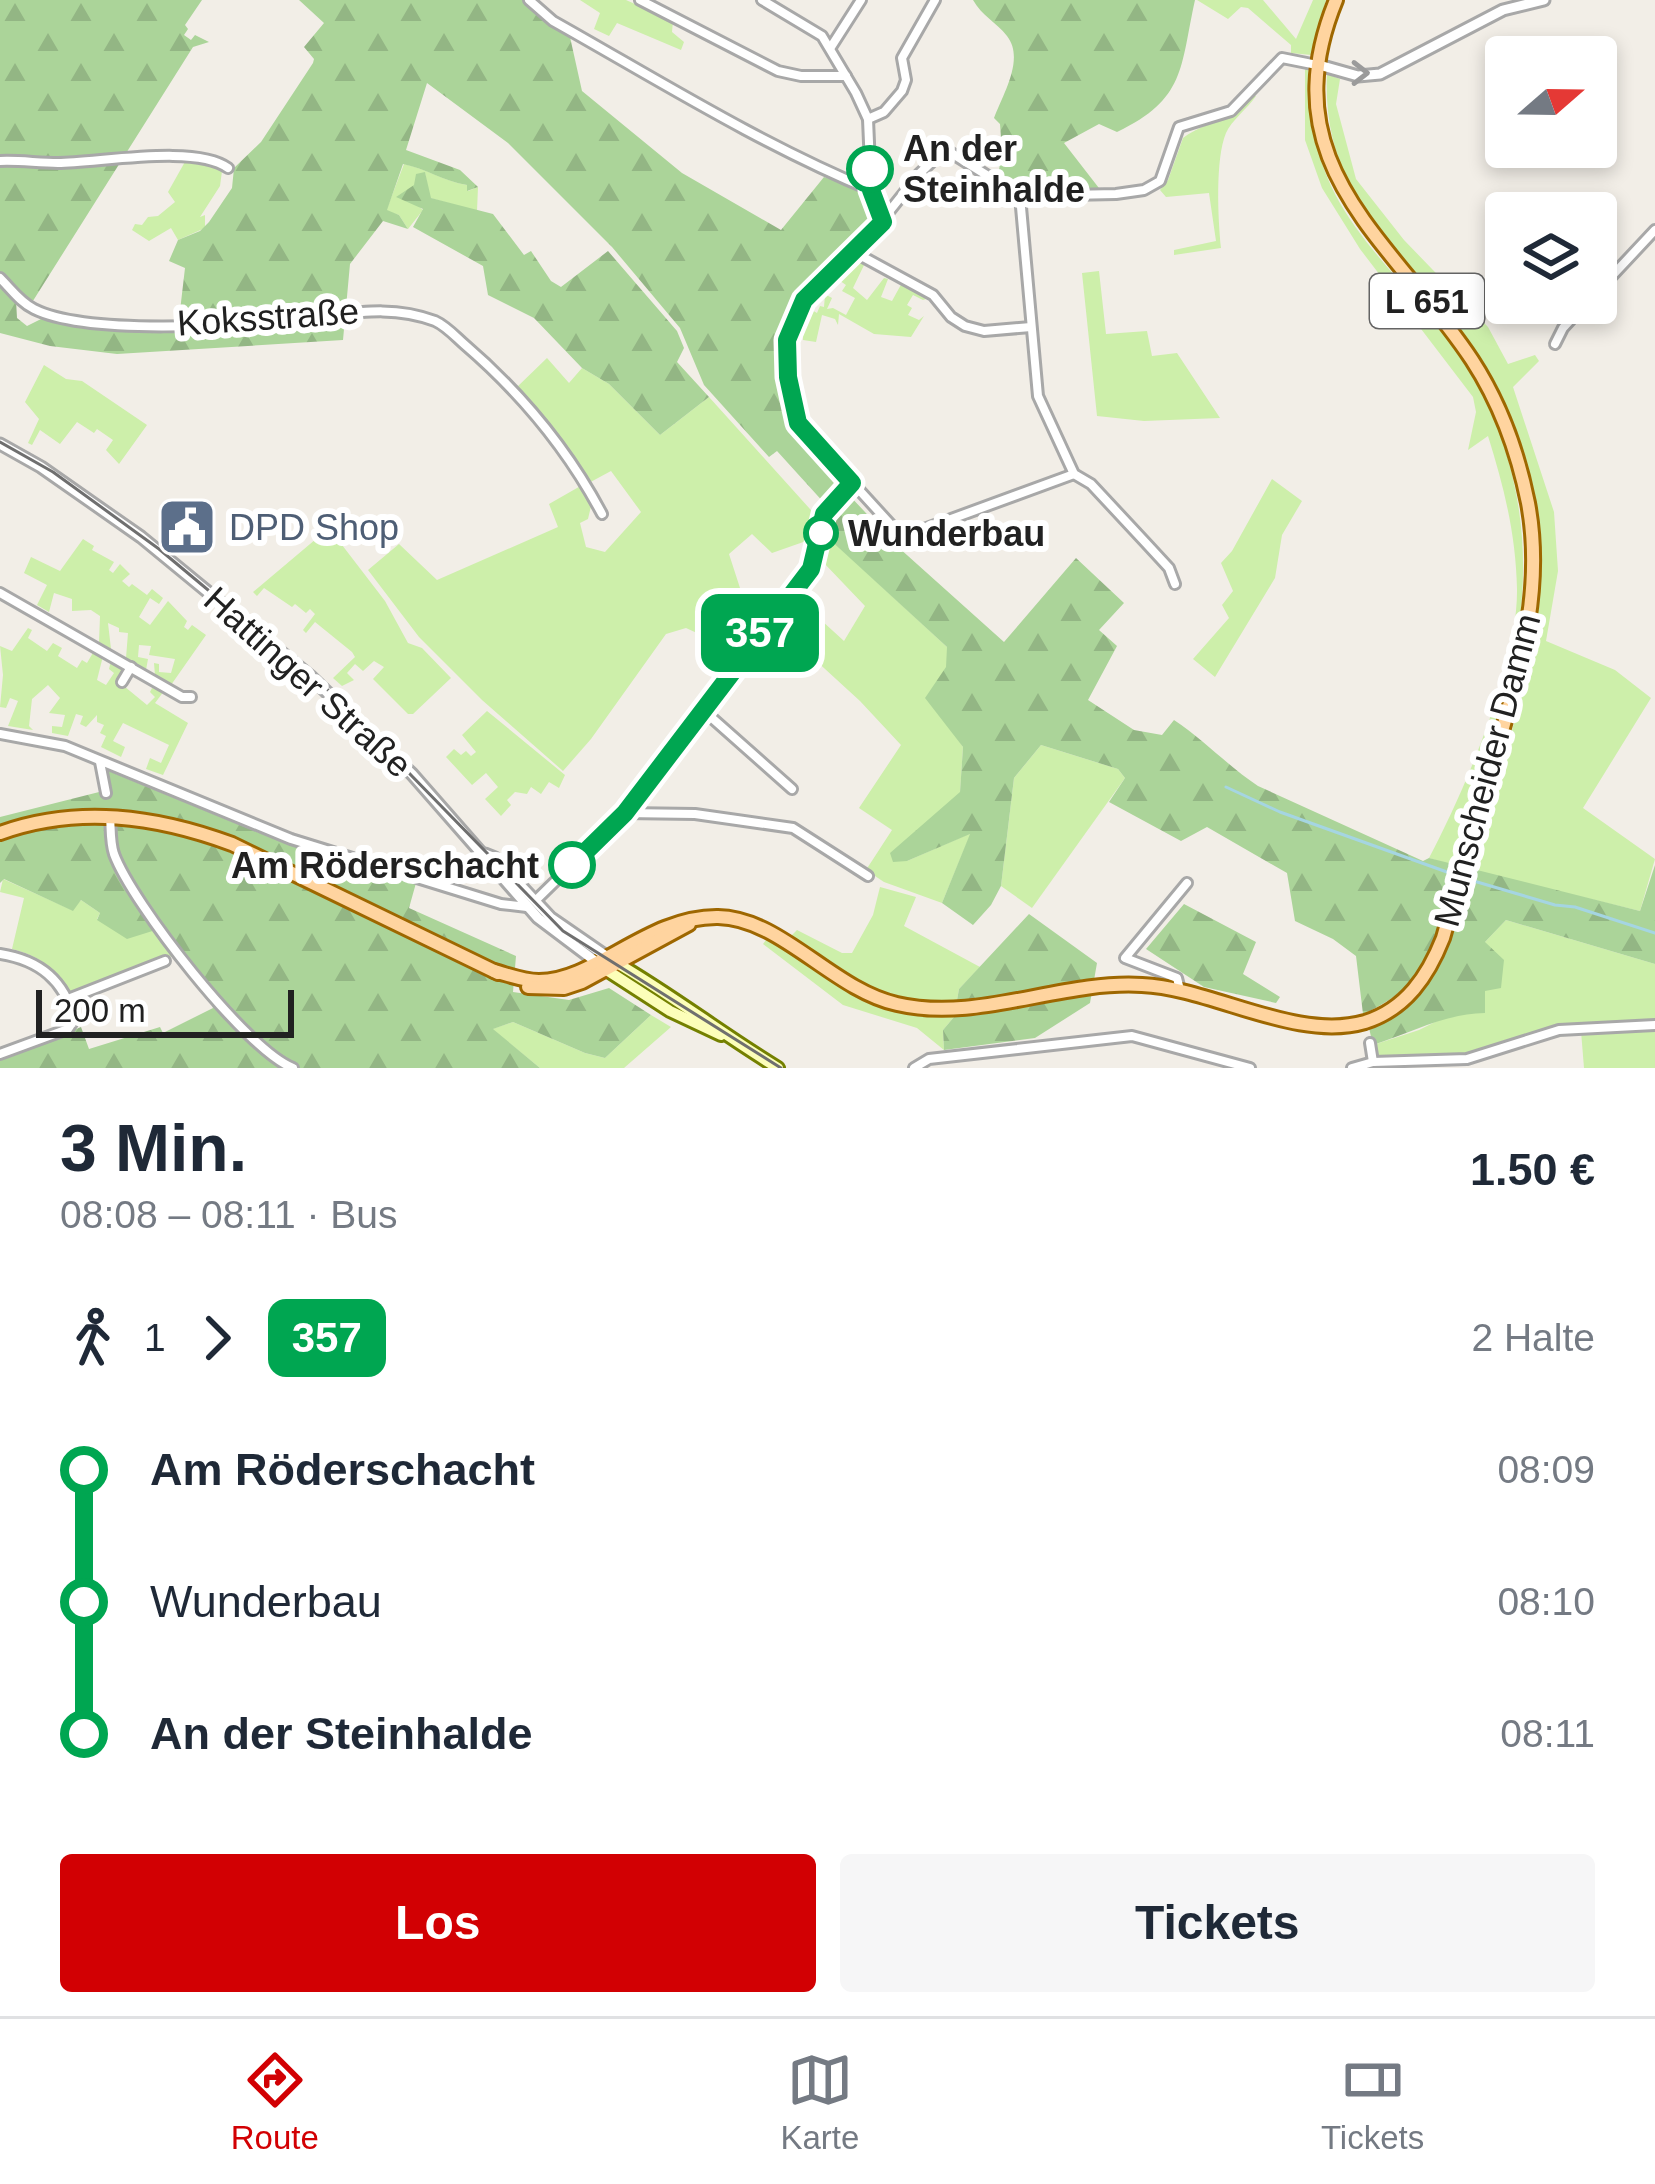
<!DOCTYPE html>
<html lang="de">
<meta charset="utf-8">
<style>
:root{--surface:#fff;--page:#f6f6f7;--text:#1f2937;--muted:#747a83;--line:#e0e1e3;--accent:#d20003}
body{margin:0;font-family:Arial,sans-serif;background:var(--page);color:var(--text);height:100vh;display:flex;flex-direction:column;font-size:45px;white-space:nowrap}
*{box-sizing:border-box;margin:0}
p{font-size:39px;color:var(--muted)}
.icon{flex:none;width:66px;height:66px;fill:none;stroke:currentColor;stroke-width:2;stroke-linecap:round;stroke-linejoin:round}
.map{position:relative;height:1068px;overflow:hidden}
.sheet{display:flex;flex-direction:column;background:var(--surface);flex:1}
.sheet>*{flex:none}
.badge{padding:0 24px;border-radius:18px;font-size:42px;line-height:78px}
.needle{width:78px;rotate:70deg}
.fabs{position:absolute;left:1485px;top:36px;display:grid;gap:24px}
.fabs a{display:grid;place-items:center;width:132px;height:132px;border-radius:12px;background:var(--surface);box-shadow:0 6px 18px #0003;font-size:60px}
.scale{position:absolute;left:36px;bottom:30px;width:258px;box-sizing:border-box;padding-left:12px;border:6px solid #212121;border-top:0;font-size:33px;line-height:42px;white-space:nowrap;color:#212121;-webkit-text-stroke:9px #fff;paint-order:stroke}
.map>.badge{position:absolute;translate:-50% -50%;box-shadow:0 0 0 6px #fff}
.legs{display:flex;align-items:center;gap:18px;height:132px;padding:0 60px;font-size:39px}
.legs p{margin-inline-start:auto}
.summary{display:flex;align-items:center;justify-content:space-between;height:204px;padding:0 60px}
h1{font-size:66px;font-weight:800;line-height:90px}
.cta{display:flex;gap:24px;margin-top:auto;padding:24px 60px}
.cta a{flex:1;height:138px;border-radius:12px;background:var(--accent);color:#fff;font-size:48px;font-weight:800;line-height:138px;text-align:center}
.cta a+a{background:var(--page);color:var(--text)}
ul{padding:0 60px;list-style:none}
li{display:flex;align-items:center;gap:42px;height:132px;font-size:45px}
li i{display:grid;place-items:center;width:18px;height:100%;margin:0 15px;background:currentColor}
li i::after{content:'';width:30px;height:30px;margin:-15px;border:9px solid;border-radius:50%;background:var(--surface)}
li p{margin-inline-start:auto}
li:first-child i{background:linear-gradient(#0000 50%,currentColor 0)}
li:last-child i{background:linear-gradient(currentColor 50%,#0000 0)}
.tab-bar{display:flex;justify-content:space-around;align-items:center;height:168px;border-top:3px solid var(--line);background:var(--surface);font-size:33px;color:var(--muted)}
.tab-bar a{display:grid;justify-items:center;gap:6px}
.tab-bar .on{color:var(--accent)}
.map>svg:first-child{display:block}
</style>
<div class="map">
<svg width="1655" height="1068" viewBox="0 0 1655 1068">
<defs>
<pattern id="forest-firs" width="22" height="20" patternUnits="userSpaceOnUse" patternTransform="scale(3)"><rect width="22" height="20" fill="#abd499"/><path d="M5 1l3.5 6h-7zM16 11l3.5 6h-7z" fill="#93b684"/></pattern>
</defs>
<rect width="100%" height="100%" fill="#f2eee7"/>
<g fill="#cdefaa" fill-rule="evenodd">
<path d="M 580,0 L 626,0 L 673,21 L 672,32 L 684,42 L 681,50 L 617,23 L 609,36 L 594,29 L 600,13 Z"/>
<path d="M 1197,0 L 1263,0 L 1296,39 L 1313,0 L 1326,0 L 1311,55 L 1291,53 L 1291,45 L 1248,8 L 1241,7 L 1228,19 Z"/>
<path d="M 1305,65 C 1315,79 1310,100 1312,118 C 1314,144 1324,173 1336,196 C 1368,255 1423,301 1461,355 C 1480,382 1494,414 1504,446 C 1553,599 1497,719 1455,866 L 1429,858 C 1465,790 1518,666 1517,589 C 1516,535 1504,487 1488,436 L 1468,450 L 1476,412 L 1473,397 L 1360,249 L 1322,188 L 1305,140 Z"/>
<path d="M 1327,74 L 1340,79 L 1336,104 L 1356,179 L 1404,240 L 1488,327 L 1508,364 L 1535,355 L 1539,361 L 1513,387 L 1554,512 L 1558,571 L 1546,641 L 1615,670 L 1651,698 L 1583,808 L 1655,859 L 1640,911 L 1470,870 C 1505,744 1567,603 1528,471 C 1516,431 1499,389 1477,354 C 1412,255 1321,205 1327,74 Z"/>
<path d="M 1253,95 L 1256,96 C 1248,108 1231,121 1226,133 C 1215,159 1218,220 1221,248 L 1174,255 L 1174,250 L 1216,241 L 1209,193 L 1166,197 L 1160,190 L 1168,180 L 1183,138 C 1210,118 1230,125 1253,95 Z"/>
<path d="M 186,160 L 203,161 L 222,171 L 220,186 L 200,217 L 205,215 L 205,228 L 178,240 L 171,228 L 149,241 L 132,230 L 135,224 L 142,225 L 148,217 L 158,216 L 175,202 L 168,192 Z"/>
<path d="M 404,164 C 427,169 444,181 467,185 L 468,191 L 478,187 L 477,211 L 430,198 L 425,173 L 412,201 L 423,210 L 408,229 L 399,215 L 386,211 Z"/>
<path d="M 853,259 L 865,263 L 853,288 L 867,300 L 884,278 L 888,279 L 881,297 L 892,301 L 903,281 L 929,298 L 923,300 L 913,295 L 907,305 L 912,308 L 908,315 L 919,320 L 924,316 L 911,337 L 874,334 L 839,314 L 838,325 L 835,319 L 822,315 L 816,342 L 803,340 L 803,333 L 793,329 L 800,314 L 810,309 L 817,313 L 820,306 L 824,307 L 825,295 L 821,292 L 832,298 L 827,309 L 833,308 L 846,315 L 855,298 L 842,291 L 846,285 L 833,276 Z"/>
<path d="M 1099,271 L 1106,334 L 1147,331 L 1152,356 L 1177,353 L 1220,418 L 1144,421 L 1097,416 L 1082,273 Z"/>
<path d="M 547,358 L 569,383 L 582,368 L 609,384 L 660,435 L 709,397 L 819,519 L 814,549 L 809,540 L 772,553 L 752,534 L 729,554 L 740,588 L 717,614 L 712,640 L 686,628 L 666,634 L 591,739 L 563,771 L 482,700 L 419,637 L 368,570 L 399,544 L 437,580 L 558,527 L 549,504 L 584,484 L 531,414 L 538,410 L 516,388 ZM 611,471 L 641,512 L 605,552 L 586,547 L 580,523 L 588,519 L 592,502 L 585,485 Z"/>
<path d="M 44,365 L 66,379 L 82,381 L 147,425 L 119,464 L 106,450 L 113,440 L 97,429 L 94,433 L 77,422 L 60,444 L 40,430 L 32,445 L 28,443 L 39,419 L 25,402 Z"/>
<path d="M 1272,479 L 1302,501 L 1282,535 L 1275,578 L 1215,677 L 1193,659 L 1229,618 L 1222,605 L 1233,591 L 1221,563 L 1232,551 Z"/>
<path d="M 329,528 L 385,601 L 408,643 L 422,648 L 451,678 L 413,714 L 408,714 L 373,679 L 384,667 L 374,661 L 363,671 L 355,664 L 347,673 L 354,680 L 342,686 L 333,678 L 355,657 L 352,652 L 315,622 L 306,633 L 303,630 L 315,614 L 310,609 L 306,613 L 295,604 L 292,607 L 264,588 L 257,596 L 253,592 Z"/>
<path d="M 827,536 L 947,647 L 950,727 L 963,747 L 960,793 L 907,861 L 971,833 L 942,903 L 884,882 L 866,870 L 892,830 L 859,808 L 901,745 L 860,701 L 777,625 L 799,600 L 844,641 L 865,606 L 823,562 Z"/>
<path d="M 83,539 L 94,546 L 92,550 L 114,562 L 109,570 L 113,573 L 120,564 L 130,574 L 122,581 L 129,587 L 132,584 L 147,595 L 152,589 L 163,598 L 159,604 L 150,598 L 139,617 L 150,625 L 168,601 L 187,621 L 184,627 L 188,630 L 192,625 L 206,635 L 171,685 L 155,676 L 154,663 L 159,664 L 159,672 L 171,673 L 175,659 L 149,655 L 151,646 L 139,645 L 138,657 L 148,659 L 146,670 L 126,658 L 128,633 L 119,632 L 119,628 L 108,623 L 111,649 L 99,642 L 100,616 L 91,610 L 72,611 L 72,599 L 54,593 L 49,612 L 37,605 L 47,585 L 24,573 L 31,557 L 60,571 Z"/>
<path d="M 28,628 L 32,630 L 28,638 L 47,651 L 53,643 L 62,648 L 58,656 L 77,668 L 82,660 L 87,663 L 94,651 L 103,656 L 97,680 L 106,685 L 114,673 L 109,669 L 111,661 L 123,672 L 119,682 L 147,705 L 155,697 L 150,692 L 152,688 L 164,691 L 155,703 L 188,723 L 163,775 L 146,769 L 150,758 L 161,763 L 169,745 L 123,723 L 113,741 L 125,747 L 121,757 L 101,747 L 106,736 L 100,733 L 104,725 L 97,722 L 97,715 L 86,727 L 80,724 L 83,716 L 76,714 L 68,736 L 52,733 L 52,726 L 62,727 L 65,715 L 49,713 L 60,698 L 48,685 L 32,699 L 29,726 L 33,730 L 8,726 L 18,701 L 10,698 L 6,708 L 0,707 L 3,675 L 0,646 L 12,651 Z"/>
<path d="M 487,711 L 565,775 L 559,788 L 549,782 L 541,794 L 531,787 L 527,794 L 515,792 L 507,800 L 511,805 L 501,816 L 485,799 L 498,787 L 486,773 L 472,785 L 446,757 L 454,749 L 461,755 L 466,751 L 471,756 L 476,752 L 462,735 Z"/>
<path d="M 1041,745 L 1118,769 L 1125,778 L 1032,908 L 1001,886 L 1014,778 Z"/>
<path d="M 3,879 L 72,910 L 81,900 L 100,913 L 97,919 L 156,930 L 172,956 L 72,995 C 56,970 41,956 12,949 L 24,898 L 0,892 Z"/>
<path d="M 880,887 L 916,897 L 904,926 L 980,967 L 959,989 L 954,1017 L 943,1030 L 944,1050 L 917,1028 L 843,1005 L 763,944 L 776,927 L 791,936 L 797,930 L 842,953 L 852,953 L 873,915 Z"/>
<path d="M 1506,920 L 1655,964 L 1655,1023 L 1574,1026 L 1450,1058 L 1375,1065 L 1373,1045 L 1419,1030 L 1451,1014 L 1484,943 Z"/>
<path d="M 651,1015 L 671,1027 L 624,1068 L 540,1068 L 492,1029 L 513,1022 L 585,1053 L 605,1058 Z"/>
<path d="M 1655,1026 L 1655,1068 L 1584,1068 L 1581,1031 Z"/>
</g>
<g fill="url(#forest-firs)">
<path d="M 0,0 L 202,0 L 185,25 L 188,29 L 184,35 L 191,40 L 195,35 L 209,42 L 193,47 L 31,304 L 0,273 Z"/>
<path d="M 299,0 L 525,0 L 530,8 L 570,37 L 582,91 L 682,173 L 781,230 L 824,177 L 868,191 L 874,219 L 793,304 L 783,347 L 786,399 L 795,425 L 842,486 L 826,505 L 777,451 L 769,457 L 704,385 L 680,328 L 612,247 L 508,143 L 427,83 L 406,150 L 460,170 L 478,187 L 467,191 L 467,185 C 443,181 427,169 403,164 L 387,210 L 399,215 L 408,229 L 383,221 L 350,264 L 343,340 L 117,354 L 50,346 L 0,333 L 0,283 L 16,300 L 17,318 L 27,326 L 41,319 L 111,327 L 178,328 L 185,268 L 169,261 L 178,240 L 200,231 L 209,222 L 232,188 L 234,168 L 261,142 L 313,63 L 314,59 L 304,47 L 324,23 Z"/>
<path d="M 973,0 L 1195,0 C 1180,68 1186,99 1117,132 L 1099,124 L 1064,143 L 1102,192 L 1022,189 L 998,176 L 1002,152 L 1000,124 L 994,118 C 1003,94 1025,59 1007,36 C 996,22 982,16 973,0 Z"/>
<path d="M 425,172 L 431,198 L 493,214 L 524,255 L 531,251 L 551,281 L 561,287 L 608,251 L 677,331 L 684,348 L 677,362 L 709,397 L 660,435 L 609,384 L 582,368 L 534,318 L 488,295 L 483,266 L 413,227 L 423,209 L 396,197 L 414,185 L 416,174 Z"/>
<path d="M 848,494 L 898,547 L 1004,642 L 1076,558 L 1124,603 L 1099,630 L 1117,646 L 1088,700 L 1134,730 L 1162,735 L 1174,720 C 1204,740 1228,766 1258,786 L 1423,861 L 1429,858 L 1640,911 L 1655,865 L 1655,964 L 1506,920 L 1485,942 L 1504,960 L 1501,988 L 1485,991 L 1485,1013 C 1444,1014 1413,1032 1373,1045 L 1369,1028 C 1410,1008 1436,985 1450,940 L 1435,936 C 1423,976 1399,998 1363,1014 L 1356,956 L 1333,939 L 1295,921 L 1287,873 L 1207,827 L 1181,841 L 1109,802 L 1125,778 L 1118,769 L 1041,745 L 1014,778 L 1001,886 L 991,905 L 973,925 L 942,903 L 970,834 L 907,861 L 893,862 L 890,853 L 960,792 L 963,747 L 925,698 L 946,667 L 947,647 L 827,537 L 832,512 Z"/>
<path d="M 104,769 L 257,832 L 416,883 L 409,908 L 516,956 L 513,992 L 569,1000 L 609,988 L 651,1015 L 605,1058 L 585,1053 L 513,1022 L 493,1029 L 540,1068 L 0,1068 L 0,1060 L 81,1027 L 89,1049 L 160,1027 L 163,1033 L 213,1008 L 205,989 L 162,928 L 127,939 L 97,920 L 100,913 L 81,900 L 73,911 L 4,879 L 0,883 L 0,817 L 107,790 Z"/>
<path d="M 1184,904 L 1256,942 L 1243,974 L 1280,997 L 1276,1003 L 1204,987 L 1146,949 Z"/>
<path d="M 1029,914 L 1097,963 L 1090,1003 L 1035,1038 L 944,1050 L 943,1030 L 954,1017 L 959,989 Z"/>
</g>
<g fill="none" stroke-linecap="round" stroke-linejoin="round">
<g stroke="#a5d5e2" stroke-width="3">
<path d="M 1226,787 L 1280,812 L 1458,876"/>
<path d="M 1467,879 L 1555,905 L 1575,907 L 1655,933"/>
</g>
<g stroke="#a8a8a8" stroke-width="14">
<g id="minor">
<path d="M 529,0 L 553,21 C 658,80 760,144 871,190"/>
<path d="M 640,0 L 778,71 L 801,76 L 846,76"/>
<path d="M 762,0 L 822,36 L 856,93 L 868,119 L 871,190 L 882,220"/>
<path d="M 831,47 L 861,0"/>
<path d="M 868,119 L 884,112 L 902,91 L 906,80 L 902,58 L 935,0"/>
<path d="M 0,161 C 19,160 38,163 58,163 C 98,163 196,144 228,168"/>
<path d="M 1020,196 L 1038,396 L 1074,474 L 1091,484 L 1145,542 L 1169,568 L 1175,584"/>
<path d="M 854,252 L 933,295 L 951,317 L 965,326 L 984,331 L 1031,327"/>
<path d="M 0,278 C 11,289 20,302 34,309 C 88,336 237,325 299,319 C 347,315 388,303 435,321 C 446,326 455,336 464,344 C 520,392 567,448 602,514"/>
<path d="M 1596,293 L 1655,230"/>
<path d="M 1555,344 L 1563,328 L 1586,303"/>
<path d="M 1074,474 L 902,537 L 798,423 L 788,377 L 787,340 L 804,300 L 868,238 L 919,174 L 945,149 L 1020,196 L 1116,194 L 1144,190 L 1160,181 L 1179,127 L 1231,111 L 1282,58 L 1317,65"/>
<path d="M 0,593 L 182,697 L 191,697"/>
<path d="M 122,682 L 131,667"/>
<path d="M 703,710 L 792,789"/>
<path d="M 0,734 L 65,746 L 291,839 L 501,904 L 527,907"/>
<path d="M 100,762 L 106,793"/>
<path d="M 625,813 L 695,814 L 793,828 L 868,876"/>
<path d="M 110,816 C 111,829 110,842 114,854 C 132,903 246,1050 293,1068"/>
<path d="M 535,901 L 625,813 L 811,569 L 824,514 L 852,483"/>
<path d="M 0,954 C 39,960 65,980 74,1020 L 68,1029 L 0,1054"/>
<path d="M 1180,990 L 1177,978 L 1125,958 L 1187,883"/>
<path d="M 68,999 L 165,961"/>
<path d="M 1370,1043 L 1373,1062"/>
<path d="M 914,1068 L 929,1059 L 1132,1036 L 1250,1068"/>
<path d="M 1352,1068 L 1373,1062 L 1467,1059 L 1559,1030 L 1655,1025"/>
</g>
</g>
<g stroke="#a8a8a8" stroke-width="15">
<g id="tertiary">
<path d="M 1319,65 L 1358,76 L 1380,74 L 1503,10 L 1544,0"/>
<path d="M 0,444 L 41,467 L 141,537 L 310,676 L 412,774 L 538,918 L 595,961"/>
<path d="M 485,854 L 495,858 L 551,918 L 606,956"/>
</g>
</g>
<g stroke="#748000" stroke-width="16">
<g id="secondary">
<path d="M 615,962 C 672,995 722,1034 778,1068"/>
<path d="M 602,967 L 670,1011 L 721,1035"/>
</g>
</g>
<g stroke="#9e6700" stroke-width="18">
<g id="primary">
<path d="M 0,833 C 78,805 156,816 232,844 L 498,973"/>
<path d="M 494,971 C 509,975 524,981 539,981 C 595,981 648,916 718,917 C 781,918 833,990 897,1004 C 978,1023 1060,980 1142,985 C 1212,988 1296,1042 1365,1022 C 1406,1009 1428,976 1443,938 C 1459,880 1476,821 1493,763 C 1517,677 1545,594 1528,503 C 1518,453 1500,403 1472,360 C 1392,239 1268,166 1336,0"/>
<path d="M 528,987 L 564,988 L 582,982 L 689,924"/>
</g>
</g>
<use href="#minor" stroke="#fff" stroke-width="8"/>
<use href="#tertiary" stroke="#fff" stroke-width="9"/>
<use href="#secondary" stroke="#fcfeb9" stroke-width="10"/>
<use href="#primary" stroke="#ffd49f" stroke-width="12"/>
<path stroke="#6f6f6f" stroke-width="3" d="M 0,442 L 53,472 L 159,549 L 329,691 L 563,931 L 781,1068"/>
</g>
<defs><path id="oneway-chevron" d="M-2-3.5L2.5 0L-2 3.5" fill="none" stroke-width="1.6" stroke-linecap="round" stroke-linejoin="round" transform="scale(3)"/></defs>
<use stroke="#9b9b9b" href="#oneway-chevron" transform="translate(1360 73)"/>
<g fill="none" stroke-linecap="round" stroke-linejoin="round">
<g stroke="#fff" stroke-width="27">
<path id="line-1" d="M 572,865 L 625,813 L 811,569 L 824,514 L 852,483 L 798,423 L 788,377 L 787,340 L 804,300 L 883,222 L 871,190 L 870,169"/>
</g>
<use href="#line-1" stroke="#00a651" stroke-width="18"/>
</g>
<defs>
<g id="civic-square" transform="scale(3)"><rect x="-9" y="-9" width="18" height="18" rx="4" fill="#5c6f8a" stroke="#fff"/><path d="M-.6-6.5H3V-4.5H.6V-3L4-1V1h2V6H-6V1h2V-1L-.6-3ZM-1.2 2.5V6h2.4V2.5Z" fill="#fff"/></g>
</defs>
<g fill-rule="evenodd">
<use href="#civic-square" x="187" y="527"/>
</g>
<g fill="#fff" stroke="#00a651" stroke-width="6">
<circle cx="870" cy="169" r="21"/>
<circle cx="821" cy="533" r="15"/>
<circle cx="572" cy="865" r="21"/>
</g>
<g text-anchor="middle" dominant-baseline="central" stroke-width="12" stroke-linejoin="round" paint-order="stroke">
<rect fill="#fff" stroke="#646464" stroke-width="3" x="1370" y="274" width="114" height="54" rx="9"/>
<g font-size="33" font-weight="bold" fill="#212121">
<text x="1427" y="301">L 651</text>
</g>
<g font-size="36" font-weight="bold" fill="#212121" stroke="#fff" text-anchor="start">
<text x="903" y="148">An der<tspan x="903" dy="41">Steinhalde</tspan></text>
<text x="848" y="533">Wunderbau</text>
<text x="539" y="865" text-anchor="end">Am Röderschacht</text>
</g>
<g font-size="36" fill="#212121" stroke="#fff">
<text transform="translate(268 317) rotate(-4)">Koksstraße</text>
<text transform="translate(308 682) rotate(42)">Hattinger Straße</text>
<text transform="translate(1487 770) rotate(-75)">Munscheider Damm</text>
</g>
<g font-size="36" fill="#4e5e75" stroke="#fff" text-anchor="start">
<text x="229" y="527">DPD Shop</text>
</g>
</g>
</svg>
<div class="fabs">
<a><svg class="needle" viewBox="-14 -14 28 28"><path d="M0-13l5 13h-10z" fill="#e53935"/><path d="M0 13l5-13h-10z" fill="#747a83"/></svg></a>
<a><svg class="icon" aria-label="layers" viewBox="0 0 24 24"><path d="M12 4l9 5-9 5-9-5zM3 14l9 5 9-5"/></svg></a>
</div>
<div class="scale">200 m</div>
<b class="badge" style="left:760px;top:633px;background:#00a651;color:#fff">357</b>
</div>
<section class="sheet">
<div class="summary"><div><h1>3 Min.</h1><p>08:08 – 08:11 · Bus</p></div><b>1.50 €</b></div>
<div class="legs"><svg class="icon" aria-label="walk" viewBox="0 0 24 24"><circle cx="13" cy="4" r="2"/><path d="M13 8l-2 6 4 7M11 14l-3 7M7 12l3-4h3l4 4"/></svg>1<svg class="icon" aria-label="forward" viewBox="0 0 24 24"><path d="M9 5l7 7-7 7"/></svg><b class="badge" style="background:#00a651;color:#fff">357</b><p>2 Halte</p></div>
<ul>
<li><i style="color:#00a651"></i><b>Am Röderschacht</b><p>08:09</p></li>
<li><i style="color:#00a651"></i><span>Wunderbau</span><p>08:10</p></li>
<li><i style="color:#00a651"></i><b>An der Steinhalde</b><p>08:11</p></li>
</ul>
<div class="cta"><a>Los</a><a>Tickets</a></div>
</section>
<nav class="tab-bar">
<a class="on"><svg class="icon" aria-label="directions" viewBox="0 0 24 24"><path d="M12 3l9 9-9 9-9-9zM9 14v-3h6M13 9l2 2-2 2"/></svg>Route</a>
<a><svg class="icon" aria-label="map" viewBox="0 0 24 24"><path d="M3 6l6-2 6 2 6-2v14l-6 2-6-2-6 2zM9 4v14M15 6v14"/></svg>Karte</a>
<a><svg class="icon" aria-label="tickets" viewBox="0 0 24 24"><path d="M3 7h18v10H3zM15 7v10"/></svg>Tickets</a>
</nav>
